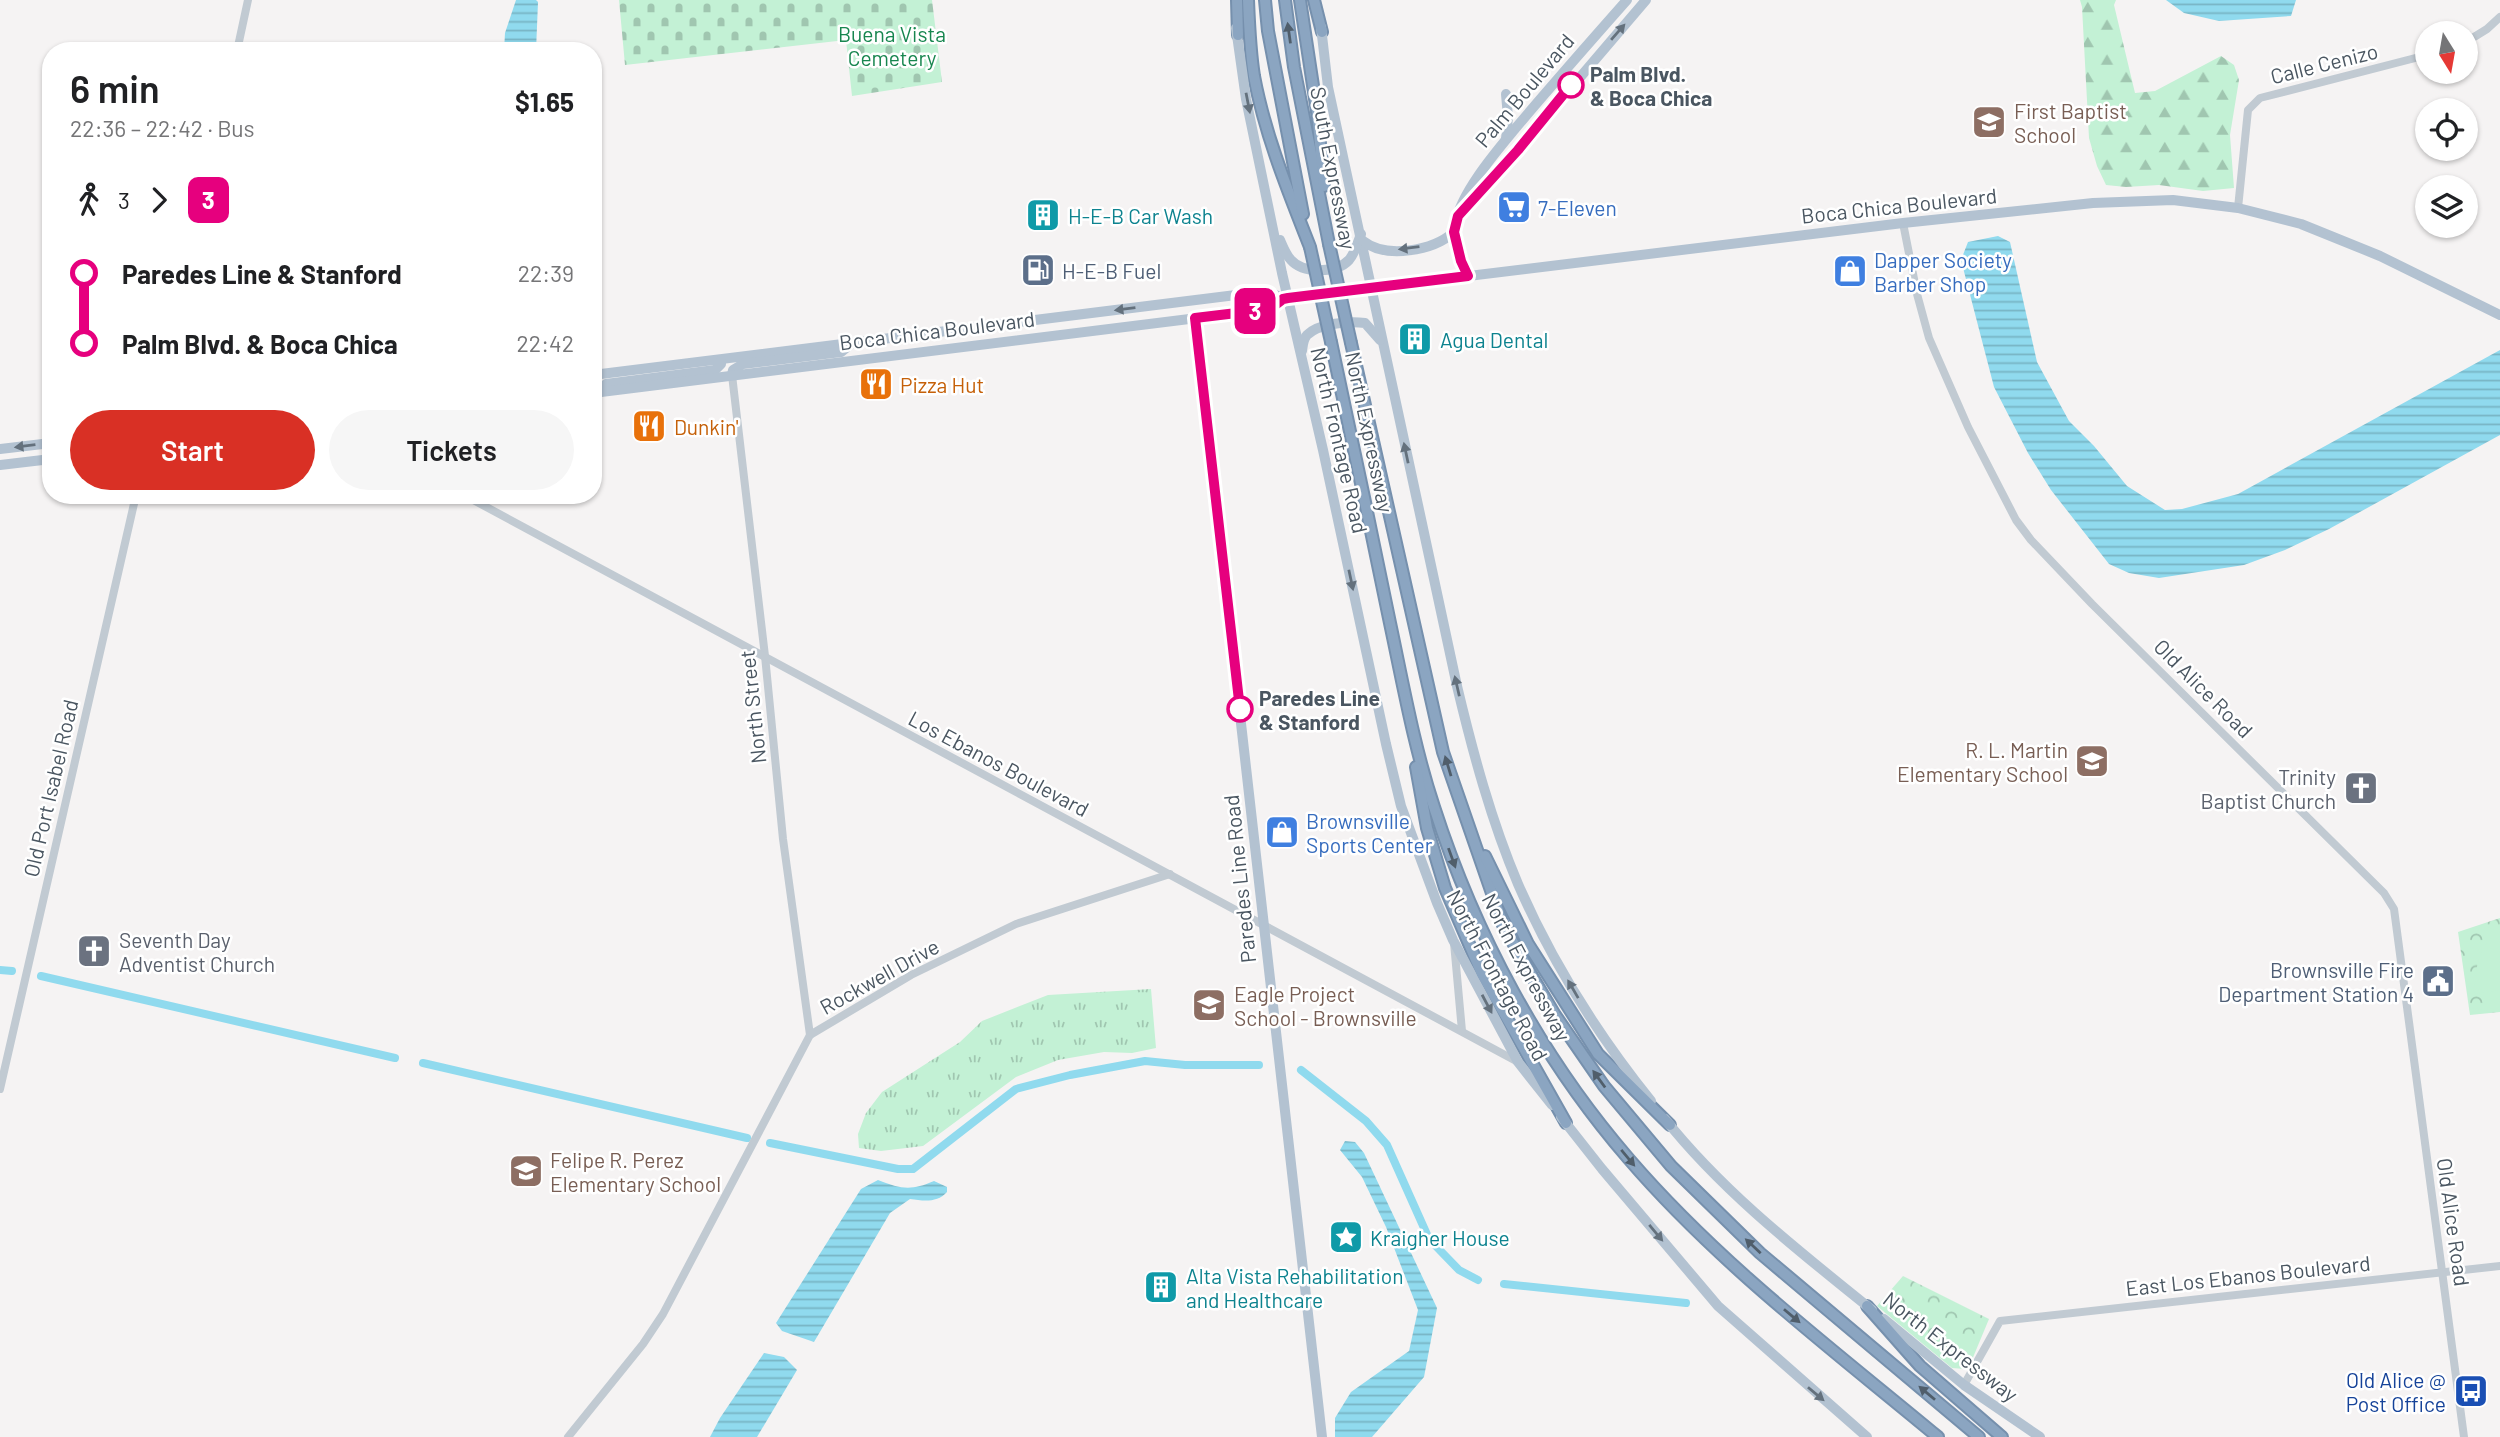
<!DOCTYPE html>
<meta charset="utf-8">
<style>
:root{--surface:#fff;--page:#f6f6f6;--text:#202124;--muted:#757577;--accent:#d93025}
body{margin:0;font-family:Barlow,sans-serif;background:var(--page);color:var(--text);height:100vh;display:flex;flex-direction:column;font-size:26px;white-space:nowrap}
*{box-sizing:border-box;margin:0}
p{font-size:23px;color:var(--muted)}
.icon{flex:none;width:38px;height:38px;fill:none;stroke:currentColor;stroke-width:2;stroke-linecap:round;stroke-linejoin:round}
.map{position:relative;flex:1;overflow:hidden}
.sheet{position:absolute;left:42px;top:42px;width:560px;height:462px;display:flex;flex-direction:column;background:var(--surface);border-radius:28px;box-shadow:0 2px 5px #0004}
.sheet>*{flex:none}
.badge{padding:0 14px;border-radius:10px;font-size:24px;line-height:46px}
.needle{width:46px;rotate:169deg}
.fabs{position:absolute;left:2415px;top:21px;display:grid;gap:14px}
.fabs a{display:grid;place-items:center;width:63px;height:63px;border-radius:50%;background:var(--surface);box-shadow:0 2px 5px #0004;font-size:35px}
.map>.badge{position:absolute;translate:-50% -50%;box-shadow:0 0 0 4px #fff}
.legs{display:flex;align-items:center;gap:10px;height:77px;padding:0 28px;font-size:23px}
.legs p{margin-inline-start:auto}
.head{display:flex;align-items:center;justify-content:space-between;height:119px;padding:0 28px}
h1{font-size:38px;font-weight:600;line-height:52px}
.cta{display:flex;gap:14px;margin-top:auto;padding:14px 28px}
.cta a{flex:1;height:80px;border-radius:42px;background:var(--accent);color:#fff;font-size:28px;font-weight:600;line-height:80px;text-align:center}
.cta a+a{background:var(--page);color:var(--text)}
ul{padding:0 28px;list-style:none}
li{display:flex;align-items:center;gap:24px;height:70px;font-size:26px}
li i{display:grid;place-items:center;width:10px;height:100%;margin:0 9px;background:currentColor}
li i::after{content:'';width:18px;height:18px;margin:-9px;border:5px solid;border-radius:50%;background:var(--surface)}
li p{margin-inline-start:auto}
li:first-child i{background:linear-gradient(#0000 50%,currentColor 0)}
li:last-child i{background:linear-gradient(currentColor 50%,#0000 0)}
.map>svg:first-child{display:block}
</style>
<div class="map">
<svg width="2500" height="1437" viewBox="0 0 2500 1437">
<defs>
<pattern id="grass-tufts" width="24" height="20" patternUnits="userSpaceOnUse" patternTransform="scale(1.75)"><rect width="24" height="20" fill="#c3f1d5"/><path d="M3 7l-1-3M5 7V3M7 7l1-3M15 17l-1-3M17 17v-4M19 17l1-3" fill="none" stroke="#a0c6b0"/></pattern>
<pattern id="forest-firs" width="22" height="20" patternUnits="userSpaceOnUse" patternTransform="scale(1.75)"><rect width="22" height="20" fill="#c3f1d5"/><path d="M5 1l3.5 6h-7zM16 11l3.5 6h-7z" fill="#a0c6b0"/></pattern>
<pattern id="cemetery-stones" width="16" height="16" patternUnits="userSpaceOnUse" patternTransform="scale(1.75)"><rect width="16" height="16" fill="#c3f1d5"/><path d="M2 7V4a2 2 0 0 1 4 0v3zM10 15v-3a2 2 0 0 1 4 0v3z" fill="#a0c6b0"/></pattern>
<pattern id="park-crowns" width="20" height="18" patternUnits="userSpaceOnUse" patternTransform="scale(1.75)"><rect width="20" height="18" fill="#c3f1d5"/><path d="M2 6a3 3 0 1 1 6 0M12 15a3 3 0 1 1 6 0" fill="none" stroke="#a0c6b0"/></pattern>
<pattern id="water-rules" width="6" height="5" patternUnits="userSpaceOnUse" patternTransform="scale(1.75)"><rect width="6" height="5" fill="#90daee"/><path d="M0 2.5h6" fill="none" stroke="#78b4c4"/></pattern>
</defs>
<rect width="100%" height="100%" fill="#f5f3f3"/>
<path fill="url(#grass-tufts)" d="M 1151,989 L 1156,1048 L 1132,1053 L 1104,1052 L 1058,1060 L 1016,1077 L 923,1146 L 881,1151 L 859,1148 L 858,1134 L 866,1113 L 882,1092 L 960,1042 L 982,1021 L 1048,995 Z"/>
<path fill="url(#forest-firs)" d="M 2080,0 L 2116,0 L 2114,5 L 2135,93 L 2155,91 L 2221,56 L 2234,65 L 2239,80 L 2230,135 L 2234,188 L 2203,191 L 2159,185 L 2126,187 L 2106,185 L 2097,166 L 2089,138 L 2082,7 Z"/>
<path fill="url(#cemetery-stones)" d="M 619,0 L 932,0 L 942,82 L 852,96 L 846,40 L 625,65 Z"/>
<g fill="url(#park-crowns)">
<path d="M 2500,918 L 2500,1012 L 2470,1015 L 2458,932 Z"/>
<path d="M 1903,1276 L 1989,1319 L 1969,1367 L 1965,1369 L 1952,1368 L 1877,1306 Z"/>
</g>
<path fill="#c3f1d5" d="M 2500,930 L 2500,990 L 2475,994 C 2474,971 2479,943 2500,930 Z"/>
<g fill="url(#water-rules)">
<path d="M 516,0 L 536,0 L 538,2 L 536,51 L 504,51 L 505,33 Z"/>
<path d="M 2166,0 L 2296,0 L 2291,16 L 2219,21 L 2184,13 Z"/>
<path d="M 1998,236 L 2010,242 L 2037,362 L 2069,421 L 2094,446 L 2127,486 L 2165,510 L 2182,509 L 2238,494 L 2500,350 L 2500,435 L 2329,529 L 2285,550 L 2244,565 L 2159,578 L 2129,573 L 2109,564 L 2051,490 L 2028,453 L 1994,387 L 1961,260 L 1968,242 Z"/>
<path d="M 1345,1141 L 1355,1142 L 1364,1153 L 1437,1308 L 1424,1377 L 1372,1437 L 1335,1437 L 1335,1418 L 1351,1392 L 1409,1351 L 1418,1310 L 1386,1227 L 1362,1177 L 1340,1150 Z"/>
<path d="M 878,1180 C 901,1189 911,1191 934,1181 L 947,1187 L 947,1192 C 937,1203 924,1201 910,1199 L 890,1213 L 814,1342 L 782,1331 L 776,1323 L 861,1189 Z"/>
<path d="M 764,1353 L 784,1357 L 797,1370 L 757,1437 L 710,1437 L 720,1418 Z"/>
</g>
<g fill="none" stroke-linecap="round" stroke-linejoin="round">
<g stroke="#90daee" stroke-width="8">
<path d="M 0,970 L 12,971"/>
<path d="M 41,976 L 395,1058"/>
<path d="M 423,1063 L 747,1138"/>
<path d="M 1301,1070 L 1366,1121 L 1387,1145 L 1429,1239 L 1459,1270 L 1478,1280"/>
<path d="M 770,1143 L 898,1169 L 913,1169 L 1016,1089 L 1070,1075 L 1145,1061 L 1185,1065 L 1259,1065"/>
<path d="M 1504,1284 L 1686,1303"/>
</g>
<g stroke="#7690ad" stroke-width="14">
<g id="highway">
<path d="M 1237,0 L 1238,35"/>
<path d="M 1248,0 C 1249,25 1250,51 1254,76 C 1265,135 1288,191 1310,247"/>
<path d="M 1265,0 L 1268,31 L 1303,214"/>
<path d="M 1285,0 L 1294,67 L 1329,244"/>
<path d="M 1300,0 L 1317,112 L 1324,186"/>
<path d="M 1314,0 L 1322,32"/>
<path d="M 1331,342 C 1351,436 1371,529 1390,623 C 1403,684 1414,747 1434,807 C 1475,934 1540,1056 1628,1158 C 1719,1264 1831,1348 1938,1437"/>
<path d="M 1351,343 L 1443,752 L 1503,925 L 1532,976 L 1555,1015 L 1604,1086 L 1671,1166 L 1760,1253 L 1979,1437"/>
<path d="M 1416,767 L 1427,828 L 1445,888 L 1482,974 L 1566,1123"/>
<path d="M 1485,856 L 1528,944 L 1598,1054 L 1670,1125"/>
<path d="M 1867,1306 L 1920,1366 L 2002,1437"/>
</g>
</g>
<g stroke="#c1cad2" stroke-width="8">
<path d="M 2466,42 L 2487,29 L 2500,17"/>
<path d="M 237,51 L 248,0"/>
<path d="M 2238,208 L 2248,110 L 2260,98 L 2427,55"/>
<path d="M 1903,223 L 1917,294 L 1929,338 L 1968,427 L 2016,520 L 2031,540 L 2092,604 L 2384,893 L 2394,909 L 2396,924 L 2464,1437"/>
<path d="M 732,375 L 765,656 L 783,839 L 810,1035"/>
<path d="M 464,495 L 1518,1062"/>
<path d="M 1454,943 L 1462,1031"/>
<path d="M 0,1089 L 136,495"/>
<path d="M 1964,1385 L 2000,1321 L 2500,1266"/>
<path d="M 568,1437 L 643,1344 L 663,1314 L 810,1035 L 911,975 L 1016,924 L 1170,874"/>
</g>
<g stroke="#b3c2d1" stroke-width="10">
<path d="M 1321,27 L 1328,87 L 1457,686 C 1473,753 1491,820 1518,884 C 1552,962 1598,1035 1651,1101"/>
<path d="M 1236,28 L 1246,99 L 1282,273 L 1323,450 L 1386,744 L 1401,806 L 1437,903 L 1453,940 L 1518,1062 L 1552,1105"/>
<path d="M 1506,94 L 1508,117 L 1506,139"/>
<path d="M 1465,207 L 1518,150 L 1646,0"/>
<path d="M 1280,240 C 1283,247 1286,255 1291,260 C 1303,274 1337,273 1349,260 C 1355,253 1358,242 1361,234"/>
<path d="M 1363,241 C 1386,259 1433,251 1454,232"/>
<path d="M 1468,276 C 1460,261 1452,241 1455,224 C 1461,193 1494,154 1514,130 C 1551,86 1589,43 1627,0"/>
<path d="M 1195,318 L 1322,1437"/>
<path d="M 1302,351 C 1303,345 1303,339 1307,335 C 1319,323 1350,321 1365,323 L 1380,340"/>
<path d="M 593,375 L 1268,291 L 1283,299"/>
<path d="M 732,375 L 733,370 L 743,364 L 841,352 L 851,344"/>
<path d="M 599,392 L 606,384 L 715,370 L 721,364 L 721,360"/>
<path d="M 593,393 L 1270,309 L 1283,299 L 1288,298 L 1903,223 L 2093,203 L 2173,200 L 2238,208 L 2301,224 L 2380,256 L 2500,315"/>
<path d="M 0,449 L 51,443"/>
<path d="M 0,465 L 51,459"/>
<path d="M 1561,1117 L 1602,1169 L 1718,1306 L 1867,1437"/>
<path d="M 1665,1119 C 1723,1192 1799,1251 1872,1310"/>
<path d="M 1884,1319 L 1964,1385 L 2040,1437"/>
</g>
<use href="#highway" stroke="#8ba5c1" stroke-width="10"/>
<g stroke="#7690ad" stroke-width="14" stroke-linecap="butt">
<g id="highway-bridge">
<path d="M 1329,244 L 1351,343"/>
<path d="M 1310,247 L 1331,342"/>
</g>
</g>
<use href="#highway-bridge" stroke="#8ba5c1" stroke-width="10"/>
</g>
<defs><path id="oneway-solid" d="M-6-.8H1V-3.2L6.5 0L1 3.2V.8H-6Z" transform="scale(1.75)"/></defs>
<g fill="#64717d">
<use href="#oneway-solid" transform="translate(1618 32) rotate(-49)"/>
<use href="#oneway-solid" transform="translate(1248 103) rotate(79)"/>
<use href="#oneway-solid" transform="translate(1409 248) rotate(173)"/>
<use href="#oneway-solid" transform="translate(1125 309) rotate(173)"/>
<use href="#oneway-solid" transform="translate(25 446) rotate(173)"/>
<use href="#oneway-solid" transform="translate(1406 453) rotate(-102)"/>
<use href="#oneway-solid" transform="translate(1351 580) rotate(78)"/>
<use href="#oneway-solid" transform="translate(1457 686) rotate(-103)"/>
<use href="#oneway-solid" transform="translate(1573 989) rotate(-120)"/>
<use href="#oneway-solid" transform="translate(1487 1004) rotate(62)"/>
<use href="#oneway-solid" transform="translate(1656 1233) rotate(50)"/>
<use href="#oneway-solid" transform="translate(1816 1394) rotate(40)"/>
</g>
<g fill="#505e6b">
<use href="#oneway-solid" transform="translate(1289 33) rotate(-98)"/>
<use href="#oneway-solid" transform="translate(1448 766) rotate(-107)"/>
<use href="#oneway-solid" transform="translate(1452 858) rotate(70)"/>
<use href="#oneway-solid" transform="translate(1599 1079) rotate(-126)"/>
<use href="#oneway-solid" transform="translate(1628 1158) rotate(50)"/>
<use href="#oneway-solid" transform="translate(1753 1246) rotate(-137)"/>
<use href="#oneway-solid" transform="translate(1792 1316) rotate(40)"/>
<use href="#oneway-solid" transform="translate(1927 1393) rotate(-140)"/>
</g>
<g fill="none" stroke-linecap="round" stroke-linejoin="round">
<g stroke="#fff" stroke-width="16">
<path id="line-1" d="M 1240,709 L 1195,318 L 1270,309 L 1283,299 L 1288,298 L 1468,276 L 1461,261 L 1454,232 L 1458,216 L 1518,150 L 1571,85"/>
</g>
<use href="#line-1" stroke="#e6007e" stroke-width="10"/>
</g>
<defs>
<g id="school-square" transform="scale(1.75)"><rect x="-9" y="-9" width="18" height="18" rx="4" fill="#8d6e63" stroke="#fff"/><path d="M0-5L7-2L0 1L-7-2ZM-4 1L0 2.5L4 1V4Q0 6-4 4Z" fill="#fff"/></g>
<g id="supermarket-square" transform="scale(1.75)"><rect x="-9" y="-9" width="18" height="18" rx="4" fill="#3f7fe0" stroke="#fff"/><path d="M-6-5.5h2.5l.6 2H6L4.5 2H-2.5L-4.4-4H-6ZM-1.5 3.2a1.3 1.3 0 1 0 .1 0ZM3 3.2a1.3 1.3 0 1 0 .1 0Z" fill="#fff"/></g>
<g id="building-square" transform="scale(1.75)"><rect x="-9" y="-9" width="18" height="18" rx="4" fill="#0f9aa8" stroke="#fff"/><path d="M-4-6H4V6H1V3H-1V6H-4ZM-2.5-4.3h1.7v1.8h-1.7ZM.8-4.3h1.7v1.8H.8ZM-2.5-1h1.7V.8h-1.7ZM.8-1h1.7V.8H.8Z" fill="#fff"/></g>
<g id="fuel-square" transform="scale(1.75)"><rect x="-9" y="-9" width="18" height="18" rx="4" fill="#5c6f8a" stroke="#fff"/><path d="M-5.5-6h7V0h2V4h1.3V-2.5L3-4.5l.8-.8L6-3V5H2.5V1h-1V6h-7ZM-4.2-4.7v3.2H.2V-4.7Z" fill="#fff"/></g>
<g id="shop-square" transform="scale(1.75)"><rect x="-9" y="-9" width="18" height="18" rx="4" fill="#3f7fe0" stroke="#fff"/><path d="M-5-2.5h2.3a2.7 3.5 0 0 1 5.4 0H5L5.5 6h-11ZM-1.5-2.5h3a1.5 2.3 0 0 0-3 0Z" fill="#fff"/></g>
<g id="restaurant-square" transform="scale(1.75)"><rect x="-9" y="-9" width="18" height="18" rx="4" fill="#e8710a" stroke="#fff"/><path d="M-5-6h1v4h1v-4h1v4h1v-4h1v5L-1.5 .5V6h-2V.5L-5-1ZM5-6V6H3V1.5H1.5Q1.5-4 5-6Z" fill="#fff"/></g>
<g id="church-square" transform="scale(1.75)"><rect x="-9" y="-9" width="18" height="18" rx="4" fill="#6b7280" stroke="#fff"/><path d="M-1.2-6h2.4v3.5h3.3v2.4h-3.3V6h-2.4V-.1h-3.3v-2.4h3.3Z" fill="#fff"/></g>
<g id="civic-square" transform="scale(1.75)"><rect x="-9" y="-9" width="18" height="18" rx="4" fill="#5c6f8a" stroke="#fff"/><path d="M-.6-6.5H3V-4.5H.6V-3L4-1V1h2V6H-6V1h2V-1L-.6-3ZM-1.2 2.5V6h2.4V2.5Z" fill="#fff"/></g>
<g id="sight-square" transform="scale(1.75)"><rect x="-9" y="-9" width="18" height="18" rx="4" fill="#0f9aa8" stroke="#fff"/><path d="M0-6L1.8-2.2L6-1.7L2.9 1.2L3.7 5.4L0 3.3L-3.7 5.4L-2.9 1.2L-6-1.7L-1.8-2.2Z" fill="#fff"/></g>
<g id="bus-square" transform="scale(1.75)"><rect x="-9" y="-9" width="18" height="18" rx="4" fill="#1a4fb4" stroke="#fff"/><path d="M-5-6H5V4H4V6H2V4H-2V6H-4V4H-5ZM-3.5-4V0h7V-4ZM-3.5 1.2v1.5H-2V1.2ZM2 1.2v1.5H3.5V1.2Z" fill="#fff"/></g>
</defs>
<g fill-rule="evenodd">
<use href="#school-square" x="1989" y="122"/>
<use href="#supermarket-square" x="1514" y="207"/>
<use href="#building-square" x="1043" y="215"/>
<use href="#fuel-square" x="1038" y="270"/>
<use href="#shop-square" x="1850" y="271"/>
<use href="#building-square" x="1415" y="339"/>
<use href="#restaurant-square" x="876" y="384"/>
<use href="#restaurant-square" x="649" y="426"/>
<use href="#school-square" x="2092" y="761"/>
<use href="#church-square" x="2361" y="788"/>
<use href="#shop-square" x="1282" y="832"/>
<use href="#church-square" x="94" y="951"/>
<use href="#civic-square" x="2438" y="981"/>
<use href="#school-square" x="1209" y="1005"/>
<use href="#school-square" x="526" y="1171"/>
<use href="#sight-square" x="1346" y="1237"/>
<use href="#building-square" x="1161" y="1287"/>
<use href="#bus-square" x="2471" y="1391"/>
</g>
<g fill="#fff" stroke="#e6007e" stroke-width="3.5">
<circle cx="1571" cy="85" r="12"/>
<circle cx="1240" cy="709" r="12"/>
</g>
<g text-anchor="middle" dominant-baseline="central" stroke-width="5" stroke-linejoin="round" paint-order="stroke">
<g font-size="21" fill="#17864f" stroke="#fff">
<text x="892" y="33">Buena Vista<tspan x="892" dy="24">Cemetery</tspan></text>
</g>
<g font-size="21" fill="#4a5661" stroke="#fff">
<text transform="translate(2324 63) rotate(-14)">Calle Cenizo</text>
<text transform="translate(1524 90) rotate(-50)">Palm Boulevard</text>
<text transform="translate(1334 168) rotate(79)">South Expressway</text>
<text transform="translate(1899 205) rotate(-6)">Boca Chica Boulevard</text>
<text transform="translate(937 330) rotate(-7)">Boca Chica Boulevard</text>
<text transform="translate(1370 432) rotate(78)">North Expressway</text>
<text transform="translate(1340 440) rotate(77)">North Frontage Road</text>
<text transform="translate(2204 688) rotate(45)">Old Alice Road</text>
<text transform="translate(752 707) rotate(-96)">North Street</text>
<text transform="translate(999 763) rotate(28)">Los Ebanos Boulevard</text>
<text transform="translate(50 788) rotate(-77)">Old Port Isabel Road</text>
<text transform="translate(1239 879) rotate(-96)">Paredes Line Road</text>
<text transform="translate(1527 967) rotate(62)">North Expressway</text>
<text transform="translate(1498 975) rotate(62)">North Frontage Road</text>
<text transform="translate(879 976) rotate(-29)">Rockwell Drive</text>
<text transform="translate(2454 1222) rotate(82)">Old Alice Road</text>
<text transform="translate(2248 1275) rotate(-6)">East Los Ebanos Boulevard</text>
<text transform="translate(1951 1346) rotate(38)">North Expressway</text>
</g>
<g font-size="21" font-weight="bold" fill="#4a5661" stroke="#fff" text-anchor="start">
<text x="1590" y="73">Palm Blvd.<tspan x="1590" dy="24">&amp; Boca Chica</tspan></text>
<text x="1259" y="697">Paredes Line<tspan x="1259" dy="24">&amp; Stanford</tspan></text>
</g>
<g font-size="21" fill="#785e54" stroke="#fff" text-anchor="start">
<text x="2014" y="110">First Baptist<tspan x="2014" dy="24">School</tspan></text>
<text x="2068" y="749" text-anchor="end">R. L. Martin<tspan x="2068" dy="24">Elementary School</tspan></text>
<text x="1234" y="993">Eagle Project<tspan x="1234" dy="24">School - Brownsville</tspan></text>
<text x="550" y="1159">Felipe R. Perez<tspan x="550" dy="24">Elementary School</tspan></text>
</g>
<g font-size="21" fill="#366cbe" stroke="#fff" text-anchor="start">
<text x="1538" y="207">7-Eleven</text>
<text x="1874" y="259">Dapper Society<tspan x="1874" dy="24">Barber Shop</tspan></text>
<text x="1306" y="820">Brownsville<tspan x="1306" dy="24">Sports Center</tspan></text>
</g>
<g font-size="21" fill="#0d838f" stroke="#fff" text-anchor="start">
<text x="1068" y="215">H-E-B Car Wash</text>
<text x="1440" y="339">Agua Dental</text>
<text x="1370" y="1237">Kraigher House</text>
<text x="1186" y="1275">Alta Vista Rehabilitation<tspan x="1186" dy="24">and Healthcare</tspan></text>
</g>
<g font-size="21" fill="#4e5e75" stroke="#fff" text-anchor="start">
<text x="1062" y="270">H-E-B Fuel</text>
<text x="2414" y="969" text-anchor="end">Brownsville Fire<tspan x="2414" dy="24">Department Station 4</tspan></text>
</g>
<g font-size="21" fill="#c56008" stroke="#fff" text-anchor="start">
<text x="900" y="384">Pizza Hut</text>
<text x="674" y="426">Dunkin'</text>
</g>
<g font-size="21" fill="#5b616d" stroke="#fff" text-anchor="end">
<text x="2336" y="776">Trinity<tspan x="2336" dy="24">Baptist Church</tspan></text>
<text x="119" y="939" text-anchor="start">Seventh Day<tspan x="119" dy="24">Adventist Church</tspan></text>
</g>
<g font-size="21" fill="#164399" stroke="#fff" text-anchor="end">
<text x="2446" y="1379">Old Alice @<tspan x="2446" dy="24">Post Office</tspan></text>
</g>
</g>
</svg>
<div class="fabs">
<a><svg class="needle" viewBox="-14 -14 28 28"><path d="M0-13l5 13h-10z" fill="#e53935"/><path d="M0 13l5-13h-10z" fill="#757577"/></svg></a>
<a><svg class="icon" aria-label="locate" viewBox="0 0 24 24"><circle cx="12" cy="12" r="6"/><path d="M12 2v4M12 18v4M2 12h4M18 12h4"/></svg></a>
<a><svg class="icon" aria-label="layers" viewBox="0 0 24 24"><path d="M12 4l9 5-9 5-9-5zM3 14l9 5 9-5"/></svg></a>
</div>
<b class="badge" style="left:1255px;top:311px;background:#e6007e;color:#fff">3</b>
<section class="sheet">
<div class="head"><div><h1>6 min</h1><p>22:36 – 22:42 · Bus</p></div><b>$1.65</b></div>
<div class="legs"><svg class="icon" aria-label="walk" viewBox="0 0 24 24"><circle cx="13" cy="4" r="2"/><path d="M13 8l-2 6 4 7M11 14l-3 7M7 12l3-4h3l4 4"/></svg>3<svg class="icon" aria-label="forward" viewBox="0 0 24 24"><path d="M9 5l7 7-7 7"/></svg><b class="badge" style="background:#e6007e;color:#fff">3</b></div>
<ul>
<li><i style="color:#e6007e"></i><b>Paredes Line &amp; Stanford</b><p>22:39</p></li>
<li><i style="color:#e6007e"></i><b>Palm Blvd. &amp; Boca Chica</b><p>22:42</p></li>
</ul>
<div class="cta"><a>Start</a><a>Tickets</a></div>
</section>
</div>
